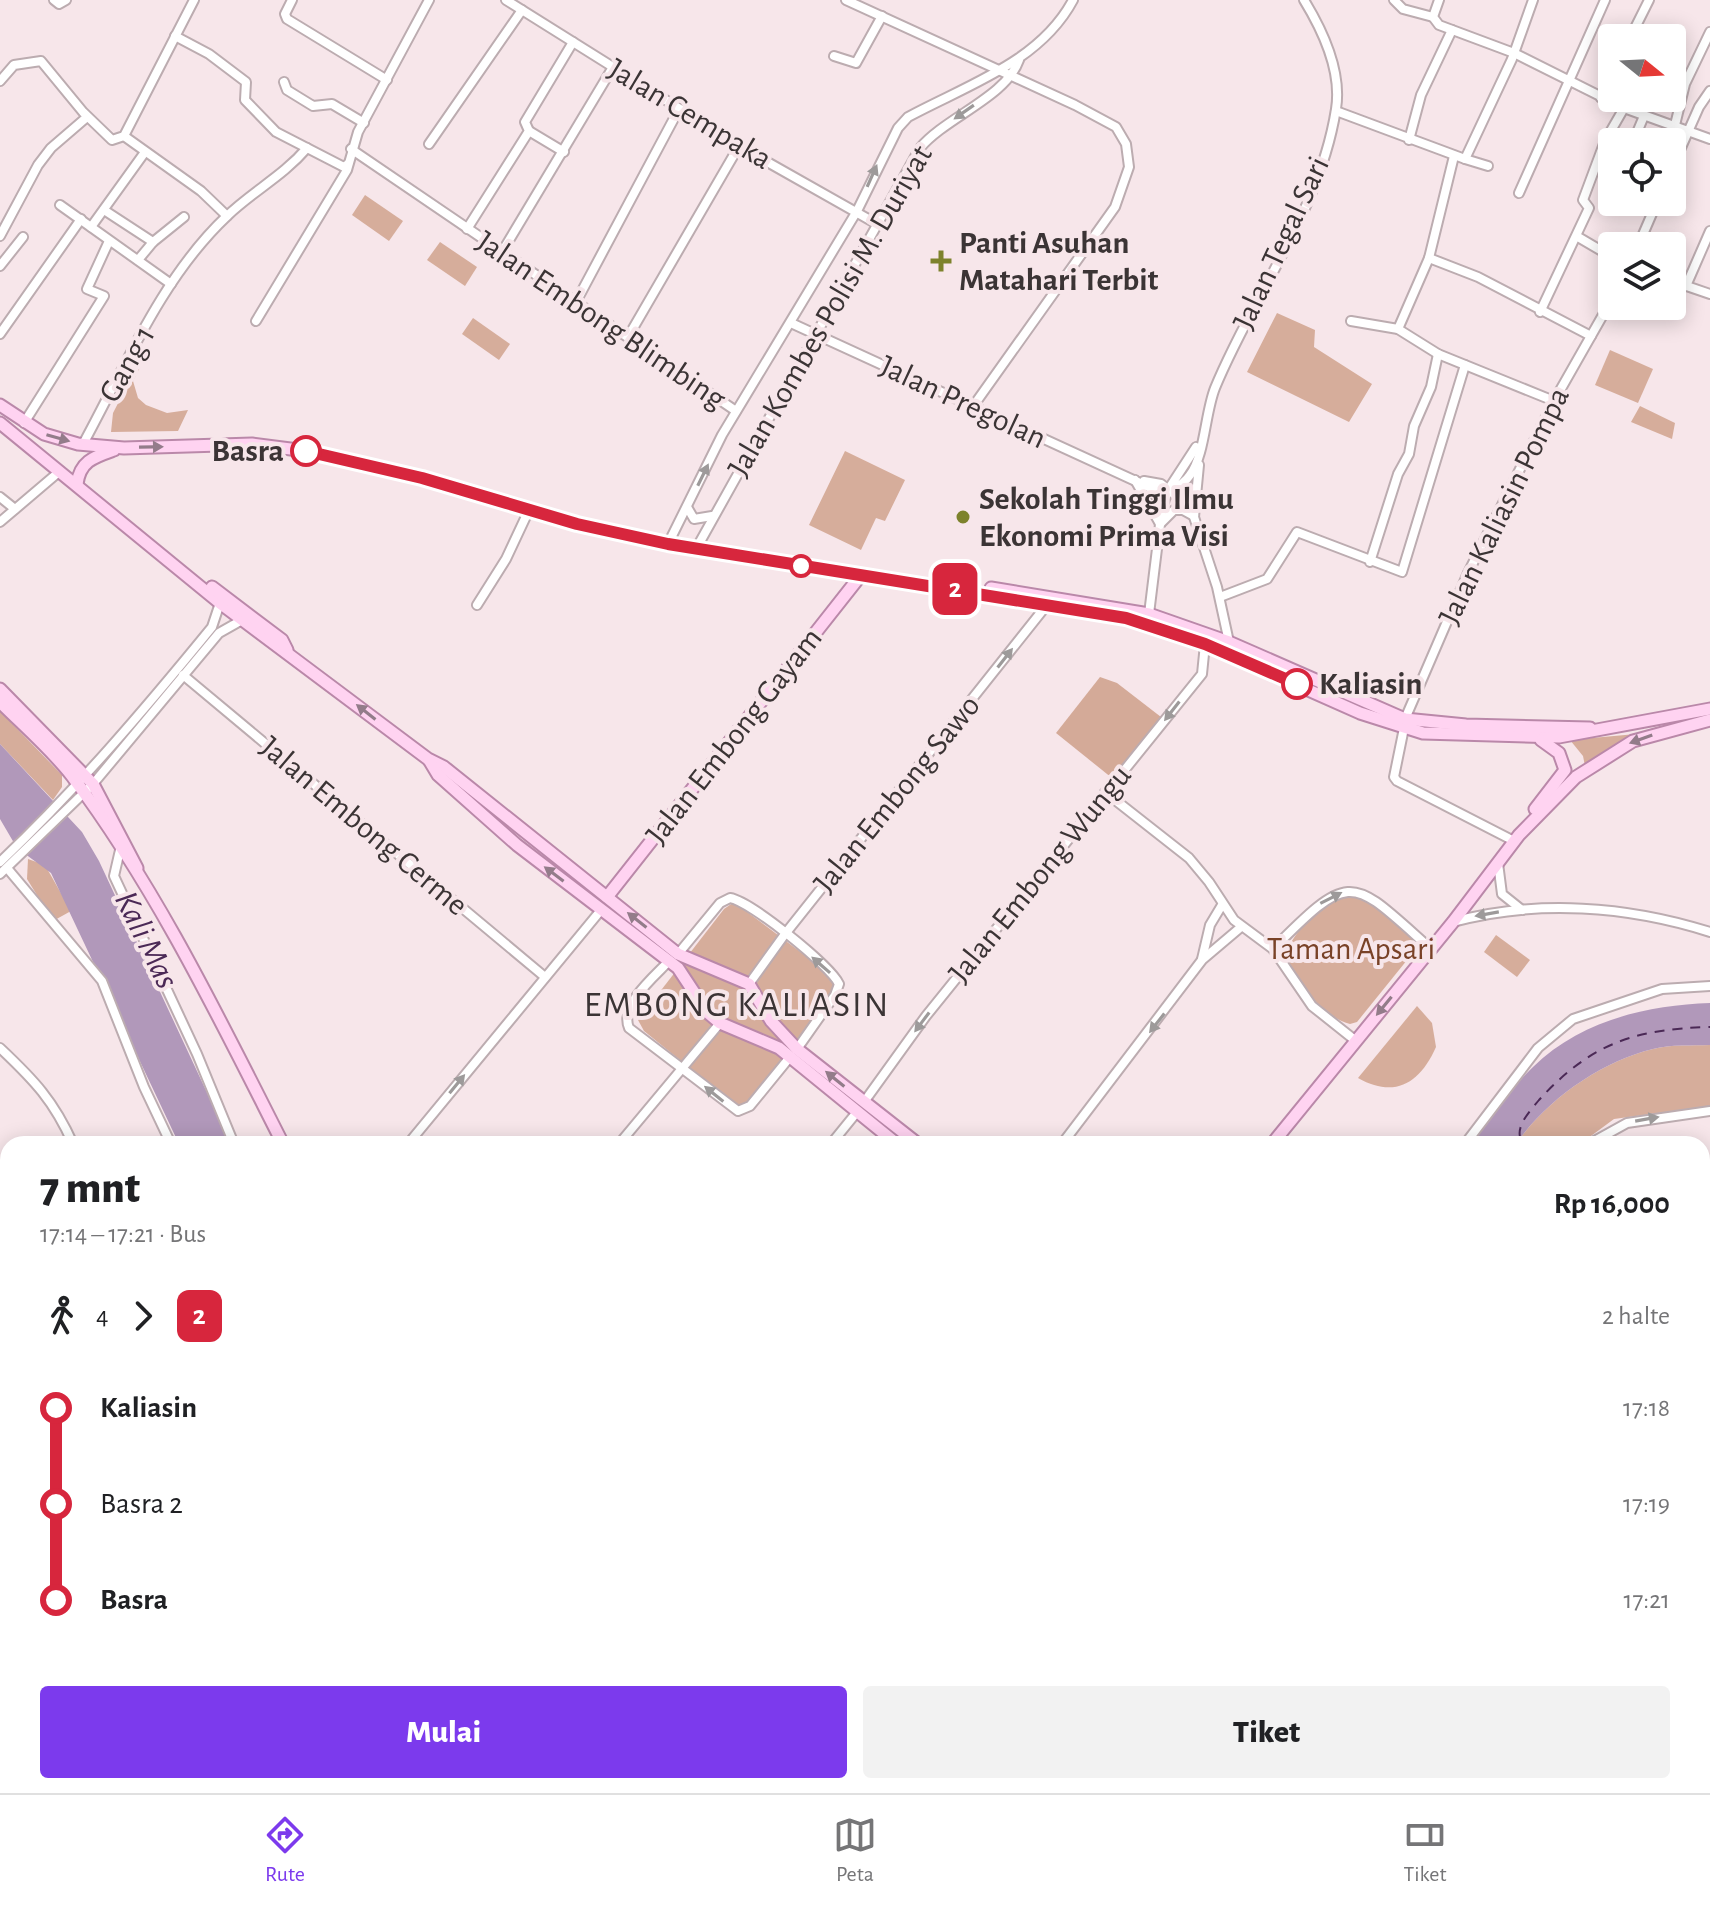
<!DOCTYPE html>
<html lang="id">
<meta charset="utf-8">
<style>
:root{--surface:#fff;--page:#f2f2f2;--text:#202124;--muted:#757577;--line:#e0e0e0;--accent:#7c3aed}
body{margin:0;font-family:"Alegreya Sans",sans-serif;background:var(--page);color:var(--text);height:100vh;display:flex;flex-direction:column;font-size:30px;white-space:nowrap}
*{box-sizing:border-box;margin:0}
p{font-size:26px;color:var(--muted)}
.icon{flex:none;width:44px;height:44px;fill:none;stroke:currentColor;stroke-width:2;stroke-linecap:round;stroke-linejoin:round}
.map{position:relative;flex:1;overflow:hidden}
.side{position:absolute;left:0px;top:1136px;width:1710px;height:658px;display:flex;flex-direction:column;background:var(--surface);border-radius:24px 24px 0 0;box-shadow:0 4px 20px #0003}
.side>*{flex:none}
.badge{padding:0 16px;border-radius:12px;font-size:28px;line-height:52px}
.needle{width:52px;rotate:108deg}
.tools{position:absolute;left:1598px;top:24px;display:grid;gap:16px}
.tools a{display:grid;place-items:center;width:88px;height:88px;border-radius:8px;background:var(--surface);box-shadow:0 4px 20px #0003;font-size:40px}
.map>.badge{position:absolute;translate:-50% -50%;box-shadow:0 0 0 4px #fff}
.legs{display:flex;align-items:center;gap:12px;height:88px;padding:0 40px;font-size:26px}
.legs p{margin-inline-start:auto}
.headline{display:flex;align-items:center;justify-content:space-between;height:136px;padding:0 40px}
h1{font-size:44px;font-weight:800;line-height:60px}
.action{display:flex;gap:16px;margin-top:auto;padding:16px 40px}
.action a{flex:1;height:92px;border-radius:8px;background:var(--accent);color:#fff;font-size:32px;font-weight:800;line-height:92px;text-align:center}
.action a+a{background:var(--page);color:var(--text)}
ul{padding:0 40px;list-style:none}
li{display:flex;align-items:center;gap:28px;height:96px;font-size:30px}
li i{display:grid;place-items:center;width:12px;height:100%;margin:0 10px;background:currentColor}
li i::after{content:'';width:20px;height:20px;margin:-10px;border:6px solid;border-radius:50%;background:var(--surface)}
li p{margin-inline-start:auto}
li:first-child i{background:linear-gradient(#0000 50%,currentColor 0)}
li:last-child i{background:linear-gradient(currentColor 50%,#0000 0)}
.tabs{display:flex;justify-content:space-around;align-items:center;height:112px;border-top:2px solid var(--line);background:var(--surface);font-size:22px;color:var(--muted)}
.tabs a{display:grid;justify-items:center;gap:4px}
.tabs .selected{color:var(--accent)}
.map>svg:first-child{display:block}
</style>
<div class="map">
<svg width="1710" height="1793" viewBox="0 0 1710 1793">
<rect width="100%" height="100%" fill="#f7e6ea"/>
<g fill="#d6ad9b">
<path d="M 365,195 L 403,221 L 389,241 L 352,215 Z"/>
<path d="M 440,242 L 477,267 L 465,286 L 427,260 Z"/>
<path d="M 1277,313 L 1315,330 L 1314,347 L 1372,384 L 1349,422 L 1247,372 Z"/>
<path d="M 473,318 L 510,344 L 499,360 L 462,334 Z"/>
<path d="M 150,350 L 151,358 L 144,360 L 133,381 L 138,398 L 146,405 L 167,413 L 188,410 L 178,431 L 111,432 L 113,413 L 145,351 Z"/>
<path d="M 1610,350 L 1653,369 L 1638,403 L 1595,385 Z"/>
<path d="M 1640,406 L 1675,423 L 1672,439 L 1631,422 Z"/>
<path d="M 845,451 L 905,480 L 885,521 L 876,518 L 861,550 L 809,525 Z"/>
<path d="M 0,711 L 62,775 L 62,787 L 53,800 L 0,744 Z"/>
<path d="M 1636,734 L 1585,766 L 1583,756 L 1570,740 Z"/>
<path d="M 28,859 L 45,865 L 71,911 L 53,921 L 27,879 Z"/>
<path d="M 1352,895 L 1376,903 L 1420,944 L 1357,1022 L 1350,1024 C 1325,1019 1288,976 1287,951 C 1295,928 1329,899 1352,895 Z"/>
<path d="M 734,902 L 835,978 L 834,994 L 745,1108 L 737,1106 L 644,1031 L 638,1020 L 724,909 Z"/>
<path d="M 1496,935 L 1530,960 L 1517,977 L 1484,952 Z"/>
<path d="M 1417,1006 L 1432,1023 L 1436,1047 C 1420,1083 1395,1099 1358,1078 Z"/>
<path d="M 1710,1045 L 1710,1106 L 1614,1119 L 1580,1144 L 1516,1144 C 1546,1100 1602,1061 1653,1049 C 1671,1044 1692,1046 1710,1045 Z"/>
<path d="M 1702,1595 L 1710,1601 L 1710,1748 L 1702,1760 Z"/>
</g>
<path fill="#d4aa98" d="M 1100,677 L 1117,683 L 1161,717 L 1112,778 L 1056,733 Z"/>
<g fill="#b198ba">
<path d="M 0,744 L 82,832 L 99,861 L 231,1144 L 179,1144 L 51,873 L 17,848 L 0,819 Z"/>
<path d="M 1710,1003 L 1710,1045 C 1692,1046 1671,1044 1653,1049 C 1602,1061 1546,1100 1516,1144 L 1469,1144 C 1490,1118 1509,1090 1533,1067 C 1580,1021 1647,1005 1710,1003 Z"/>
<path d="M 450,1786 L 574,1786 L 581,1793 L 457,1793 Z"/>
</g>
<g fill="none" stroke-linecap="round" stroke-linejoin="round">
<path stroke="#b198ba" stroke-width="3" d="M 416,1786 L 419,1793"/>
<path stroke="#4b2956" stroke-width="2" stroke-dasharray="10 8" stroke-linecap="butt" d="M 1520,1137 C 1517,1124 1531,1110 1539,1100 C 1591,1043 1635,1029 1710,1027"/>
<g stroke="#bcacb0" stroke-width="12">
<g id="minor">
<path d="M 54,0 L 59,4 L 66,0"/>
<path d="M 292,0 L 285,14 L 287,19 L 387,80"/>
<path d="M 506,0 L 739,146 L 877,224"/>
<path d="M 846,0 L 1075,105 L 1116,127 L 1126,144 L 1129,167 L 1115,207 L 974,405"/>
<path d="M 1394,0 L 1403,9 L 1433,17"/>
<path d="M 1439,0 L 1433,17 L 1439,25 L 1514,53 L 1624,108 L 1710,139"/>
<path d="M 175,36 L 209,54 L 246,82 L 245,100 L 276,132 L 344,167 L 348,164"/>
<path d="M 1630,38 L 1649,0"/>
<path d="M 834,56 L 856,63 L 882,16"/>
<path d="M 0,81 L 14,65 L 41,61 L 83,112 L 112,140 L 124,136 L 194,0"/>
<path d="M 284,82 L 287,90 L 313,106 L 332,104 L 364,123"/>
<path d="M 1601,98 L 1612,76"/>
<path d="M 1336,111 L 1465,159 L 1512,59 L 1533,0"/>
<path d="M 1675,125 L 1685,84 L 1710,32"/>
<path d="M 529,131 L 564,152"/>
<path d="M 124,136 L 201,191 L 227,216"/>
<path d="M 1409,140 L 1421,95 L 1452,30"/>
<path d="M 1633,142 L 1644,116"/>
<path d="M 429,144 L 522,10"/>
<path d="M 351,149 L 736,411"/>
<path d="M 1465,159 L 1488,166"/>
<path d="M 1672,168 L 1699,107 L 1710,91"/>
<path d="M 1519,193 L 1605,0"/>
<path d="M 60,205 L 171,284"/>
<path d="M 104,210 L 153,242"/>
<path d="M 91,227 L 145,152"/>
<path d="M 467,229 L 529,131 L 525,122 L 573,42"/>
<path d="M 0,236 L 38,165 L 51,148 L 87,117"/>
<path d="M 1578,237 L 1612,257"/>
<path d="M 1638,246 L 1657,202"/>
<path d="M 502,252 L 613,67"/>
<path d="M 1429,258 L 1478,277 L 1591,336"/>
<path d="M 138,260 L 153,242 L 184,217"/>
<path d="M 0,266 L 23,237"/>
<path d="M 1672,281 L 1710,294"/>
<path d="M 1686,286 L 1710,231"/>
<path d="M 576,302 L 679,109"/>
<path d="M 1540,312 L 1589,208 L 1583,200 L 1605,141 L 1624,108"/>
<path d="M 256,321 L 347,170 L 358,132 L 429,0"/>
<path d="M 1351,321 L 1398,329 L 1438,354 L 1554,401"/>
<path d="M 791,323 L 1153,489 C 1166,493 1182,487 1190,475 C 1205,455 1205,413 1215,388 C 1253,295 1320,211 1336,109 C 1342,72 1323,31 1304,0"/>
<path d="M 1398,329 L 1429,258 L 1454,156"/>
<path d="M 0,334 L 81,219"/>
<path d="M 628,337 L 739,146"/>
<path d="M 24,423 L 104,296 L 87,289 L 109,241"/>
<path d="M 83,444 C 125,367 162,277 227,216 C 253,191 283,176 307,148"/>
<path d="M 1199,465 L 1194,517 L 1217,587 L 1229,642"/>
<path d="M 1135,480 L 1159,522"/>
<path d="M 1144,481 L 1161,484 L 1194,510"/>
<path d="M 0,497 L 15,509"/>
<path d="M 687,507 L 694,519 L 712,516"/>
<path d="M 0,522 L 60,471"/>
<path d="M 1160,524 L 1174,510 L 1183,510 L 1194,516"/>
<path d="M 668,544 L 722,435 L 857,211 L 898,128 L 908,117 C 967,85 1040,62 1073,0"/>
<path d="M 696,549 L 920,148 C 946,117 1006,97 1019,60"/>
<path d="M 1370,562 L 1398,474 L 1409,454 L 1414,426 L 1431,387 L 1438,354"/>
<path d="M 1220,597 L 1267,579 L 1297,532 L 1402,572 L 1465,365"/>
<path d="M 477,605 L 506,559 L 529,510"/>
<path d="M 1149,614 L 1162,508 L 1168,490 L 1196,447"/>
<path d="M 183,675 L 545,977"/>
<path d="M 1405,719 L 1468,573 L 1554,401 L 1612,299"/>
<path d="M 1404,728 L 1394,777 L 1397,781 L 1514,841"/>
<path d="M 1105,792 L 1189,858 L 1209,882 L 1234,920 L 1273,949 L 1312,1006 L 1356,1041"/>
<path d="M 120,850 L 114,876 L 197,1054 L 234,1144"/>
<path d="M 0,862 C 77,789 145,709 212,627 L 220,603"/>
<path d="M 1498,863 L 1502,894 L 1522,910"/>
<path d="M 7,868 L 102,981 L 144,1087 L 171,1144"/>
<path d="M 0,874 L 93,784 L 219,633 L 242,620"/>
<path d="M 1453,922 C 1537,899 1628,906 1710,932"/>
<path d="M 1273,949 C 1353,868 1351,878 1431,949"/>
<path d="M 678,954 L 720,903 L 730,898 C 750,901 830,965 839,984 L 835,995 L 797,1049"/>
<path d="M 1202,959 L 1210,925 L 1222,905"/>
<path d="M 669,961 C 655,976 619,1005 629,1028 L 738,1111 L 750,1106 L 790,1057"/>
<path d="M 749,984 L 785,934 L 1046,606"/>
<path d="M 0,1048 C 34,1080 54,1101 73,1144"/>
<path d="M 864,1102 L 926,1016 L 1202,674 L 1205,644"/>
<path d="M 408,1144 L 601,910"/>
<path d="M 619,1144 L 720,1023"/>
<path d="M 831,1144 L 857,1112"/>
<path d="M 1062,1144 L 1202,960 L 1241,927"/>
<path d="M 1465,1144 L 1538,1048 L 1573,1019 L 1662,989 L 1710,986"/>
<path d="M 1589,1144 L 1627,1123 L 1710,1111"/>
<path d="M 1702,1214 L 1710,1204"/>
<path d="M 1702,1370 L 1710,1375"/>
<path d="M 1702,1554 L 1710,1558"/>
<path d="M 1702,1578 L 1710,1584"/>
<path d="M 0,1596 L 8,1574"/>
<path d="M 441,1786 L 447,1793"/>
<path d="M 1257,1786 L 1268,1793"/>
<path d="M 1274,1786 L 1284,1793"/>
<path d="M 1653,1786 L 1664,1793"/>
<path d="M 1420,1793 L 1421,1786"/>
</g>
</g>
<g stroke="#ba88a9" stroke-width="15">
<g id="major">
<path d="M 0,405 L 44,434 L 78,444 L 124,448 L 252,444 L 306,451 L 422,478 L 577,524 L 668,544 L 1126,618 L 1205,644 L 1360,713 L 1423,733 L 1559,737 L 1710,709"/>
<path d="M 0,423 L 220,603 L 428,759 L 444,767 L 678,954 L 749,984 L 771,1021 L 797,1049 L 918,1144"/>
<path d="M 77,484 C 80,461 94,457 114,450"/>
<path d="M 212,587 L 282,640 L 287,650"/>
<path d="M 991,588 L 1149,614 L 1229,642 L 1405,719 L 1466,725 L 1590,728"/>
<path d="M 0,689 L 93,784 L 137,868"/>
<path d="M 0,702 C 24,726 51,749 72,776 C 157,889 219,1018 283,1144"/>
<path d="M 429,760 L 438,775 L 517,845 L 678,968 L 707,1012 L 720,1023 L 779,1048 L 897,1144"/>
<path d="M 1535,809 L 1565,770 L 1559,753 L 1541,740"/>
<path d="M 607,897 L 861,575"/>
<path d="M 1272,1144 L 1453,922 L 1519,835 L 1576,777 L 1633,741 L 1710,720"/>
<path d="M 1702,1482 L 1710,1470"/>
<path d="M 672,1786 L 683,1793"/>
<path d="M 760,1793 L 766,1786"/>
<path d="M 1497,1793 L 1501,1786"/>
</g>
</g>
<g stroke="#ba88a9" stroke-width="16">
<g id="highway">
<path d="M 0,1514 L 8,1532"/>
<path d="M 0,1680 L 8,1684"/>
<path d="M 131,1786 L 136,1793"/>
<path d="M 142,1786 L 155,1793"/>
<path d="M 333,1793 L 337,1786"/>
</g>
</g>
<use href="#minor" stroke="#fff" stroke-width="8"/>
<use href="#major" stroke="#ffd3f1" stroke-width="11"/>
<use href="#highway" stroke="#ffb6e8" stroke-width="12"/>
</g>
<defs><path id="oneway-solid" d="M-6-.8H1V-3.2L6.5 0L1 3.2V.8H-6Z" transform="scale(2)"/></defs>
<g fill="#9d9a9a">
<use href="#oneway-solid" transform="translate(964 112) rotate(145)"/>
<use href="#oneway-solid" transform="translate(872 176) rotate(-66)"/>
<use href="#oneway-solid" transform="translate(703 475) rotate(-64)"/>
<use href="#oneway-solid" transform="translate(1005 658) rotate(-52)"/>
<use href="#oneway-solid" transform="translate(1172 711) rotate(128)"/>
<use href="#oneway-solid" transform="translate(1331 898) rotate(-27)"/>
<use href="#oneway-solid" transform="translate(1487 914) rotate(170)"/>
<use href="#oneway-solid" transform="translate(821 965) rotate(-139)"/>
<use href="#oneway-solid" transform="translate(922 1022) rotate(127)"/>
<use href="#oneway-solid" transform="translate(1157 1023) rotate(128)"/>
<use href="#oneway-solid" transform="translate(457 1084) rotate(-51)"/>
<use href="#oneway-solid" transform="translate(714 1094) rotate(-141)"/>
<use href="#oneway-solid" transform="translate(1647 1119) rotate(-10)"/>
</g>
<g fill="#937c8a">
<use href="#oneway-solid" transform="translate(58 438) rotate(16)"/>
<use href="#oneway-solid" transform="translate(151 447) rotate(-1)"/>
<use href="#oneway-solid" transform="translate(366 712) rotate(-142)"/>
<use href="#oneway-solid" transform="translate(1641 739) rotate(160)"/>
<use href="#oneway-solid" transform="translate(554 874) rotate(-143)"/>
<use href="#oneway-solid" transform="translate(637 920) rotate(-142)"/>
<use href="#oneway-solid" transform="translate(1384 1006) rotate(129)"/>
<use href="#oneway-solid" transform="translate(835 1079) rotate(-141)"/>
</g>
<g fill="none" stroke-linecap="round" stroke-linejoin="round">
<g stroke="#fff" stroke-width="18">
<path id="line-1" d="M 306,451 L 422,478 L 577,524 L 668,544 L 1126,618 L 1205,644 L 1297,684"/>
</g>
<use href="#line-1" stroke="#d7263d" stroke-width="12"/>
</g>
<g fill="#7d822c" stroke="#f7e6ea" stroke-width="3">
<path d="M937 249h8v8h8v8h-8v8h-8v-8h-8v-8h8z"/>
<circle cx="963" cy="517" r="8"/>
</g>
<g fill="#fff" stroke="#d7263d" stroke-width="4">
<circle cx="306" cy="451" r="14"/>
<circle cx="801" cy="566" r="10"/>
<circle cx="1297" cy="684" r="14"/>
</g>
<g text-anchor="middle" dominant-baseline="central" stroke-width="8" stroke-linejoin="round" paint-order="stroke">
<g font-size="32" fill="#3b3435" stroke="#f7e6ea">
<text transform="translate(690 114) rotate(31)">Jalan Cempaka</text>
<text transform="translate(1281 243) rotate(-65)">Jalan Tegal Sari</text>
<text transform="translate(830 311) rotate(-60)">Jalan Kombes Polisi M. Duriyat</text>
<text transform="translate(601 320) rotate(34)">Jalan Embong Blimbing</text>
<text transform="translate(127 364) rotate(-61)">Gang 1</text>
<text transform="translate(963 402) rotate(25)">Jalan Pregolan</text>
<text transform="translate(1504 506) rotate(-64)">Jalan Kaliasin Pompa</text>
<text transform="translate(734 736) rotate(-52)">Jalan Embong Gayam</text>
<text transform="translate(897 794) rotate(-51)">Jalan Embong Sawo</text>
<text transform="translate(364 826) rotate(40)">Jalan Embong Cerme</text>
<text transform="translate(1040 874) rotate(-51)">Jalan Embong Wungu</text>
</g>
<g font-size="32" font-weight="bold" fill="#3b3435" stroke="#f7e6ea" text-anchor="start">
<text x="959" y="243">Panti Asuhan<tspan x="959" dy="37">Matahari Terbit</tspan></text>
<text x="979" y="499">Sekolah Tinggi Ilmu<tspan x="979" dy="37">Ekonomi Prima Visi</tspan></text>
</g>
<g font-size="32" font-weight="bold" fill="#3b3435" stroke="#f7e6ea" text-anchor="end">
<text x="284" y="451">Basra</text>
<text x="1319" y="684" text-anchor="start">Kaliasin</text>
</g>
<g font-size="32" fill="#794227" stroke="#f7e6ea">
<text x="1351" y="949">Taman Apsari</text>
</g>
<g font-size="34" font-style="italic" fill="#4b2956" stroke="#f7e6ea">
<text transform="translate(146 940) rotate(64)">Kali Mas</text>
</g>
<g font-size="36" letter-spacing="2" fill="#3b3435" stroke="#f7e6ea">
<text x="737" y="1005">EMBONG KALIASIN</text>
</g>
</g>
</svg>
<div class="tools">
<a><svg class="needle" viewBox="-14 -14 28 28"><path d="M0-13l5 13h-10z" fill="#e53935"/><path d="M0 13l5-13h-10z" fill="#757577"/></svg></a>
<a><svg class="icon" aria-label="locate" viewBox="0 0 24 24"><circle cx="12" cy="12" r="6"/><path d="M12 2v4M12 18v4M2 12h4M18 12h4"/></svg></a>
<a><svg class="icon" aria-label="layers" viewBox="0 0 24 24"><path d="M12 4l9 5-9 5-9-5zM3 14l9 5 9-5"/></svg></a>
</div>
<b class="badge" style="left:955px;top:589px;background:#d7263d;color:#fff">2</b>
<section class="side">
<div class="headline"><div><h1>7 mnt</h1><p>17:14 – 17:21 · Bus</p></div><b>Rp 16,000</b></div>
<div class="legs"><svg class="icon" aria-label="walk" viewBox="0 0 24 24"><circle cx="13" cy="4" r="2"/><path d="M13 8l-2 6 4 7M11 14l-3 7M7 12l3-4h3l4 4"/></svg>4<svg class="icon" aria-label="forward" viewBox="0 0 24 24"><path d="M9 5l7 7-7 7"/></svg><b class="badge" style="background:#d7263d;color:#fff">2</b><p>2 halte</p></div>
<ul>
<li><i style="color:#d7263d"></i><b>Kaliasin</b><p>17:18</p></li>
<li><i style="color:#d7263d"></i><span>Basra 2</span><p>17:19</p></li>
<li><i style="color:#d7263d"></i><b>Basra</b><p>17:21</p></li>
</ul>
<div class="action"><a>Mulai</a><a>Tiket</a></div>
</section>
</div>
<nav class="tabs">
<a class="selected"><svg class="icon" aria-label="directions" viewBox="0 0 24 24"><path d="M12 3l9 9-9 9-9-9zM9 14v-3h6M13 9l2 2-2 2"/></svg>Rute</a>
<a><svg class="icon" aria-label="map" viewBox="0 0 24 24"><path d="M3 6l6-2 6 2 6-2v14l-6 2-6-2-6 2zM9 4v14M15 6v14"/></svg>Peta</a>
<a><svg class="icon" aria-label="tickets" viewBox="0 0 24 24"><path d="M3 7h18v10H3zM15 7v10"/></svg>Tiket</a>
</nav>
